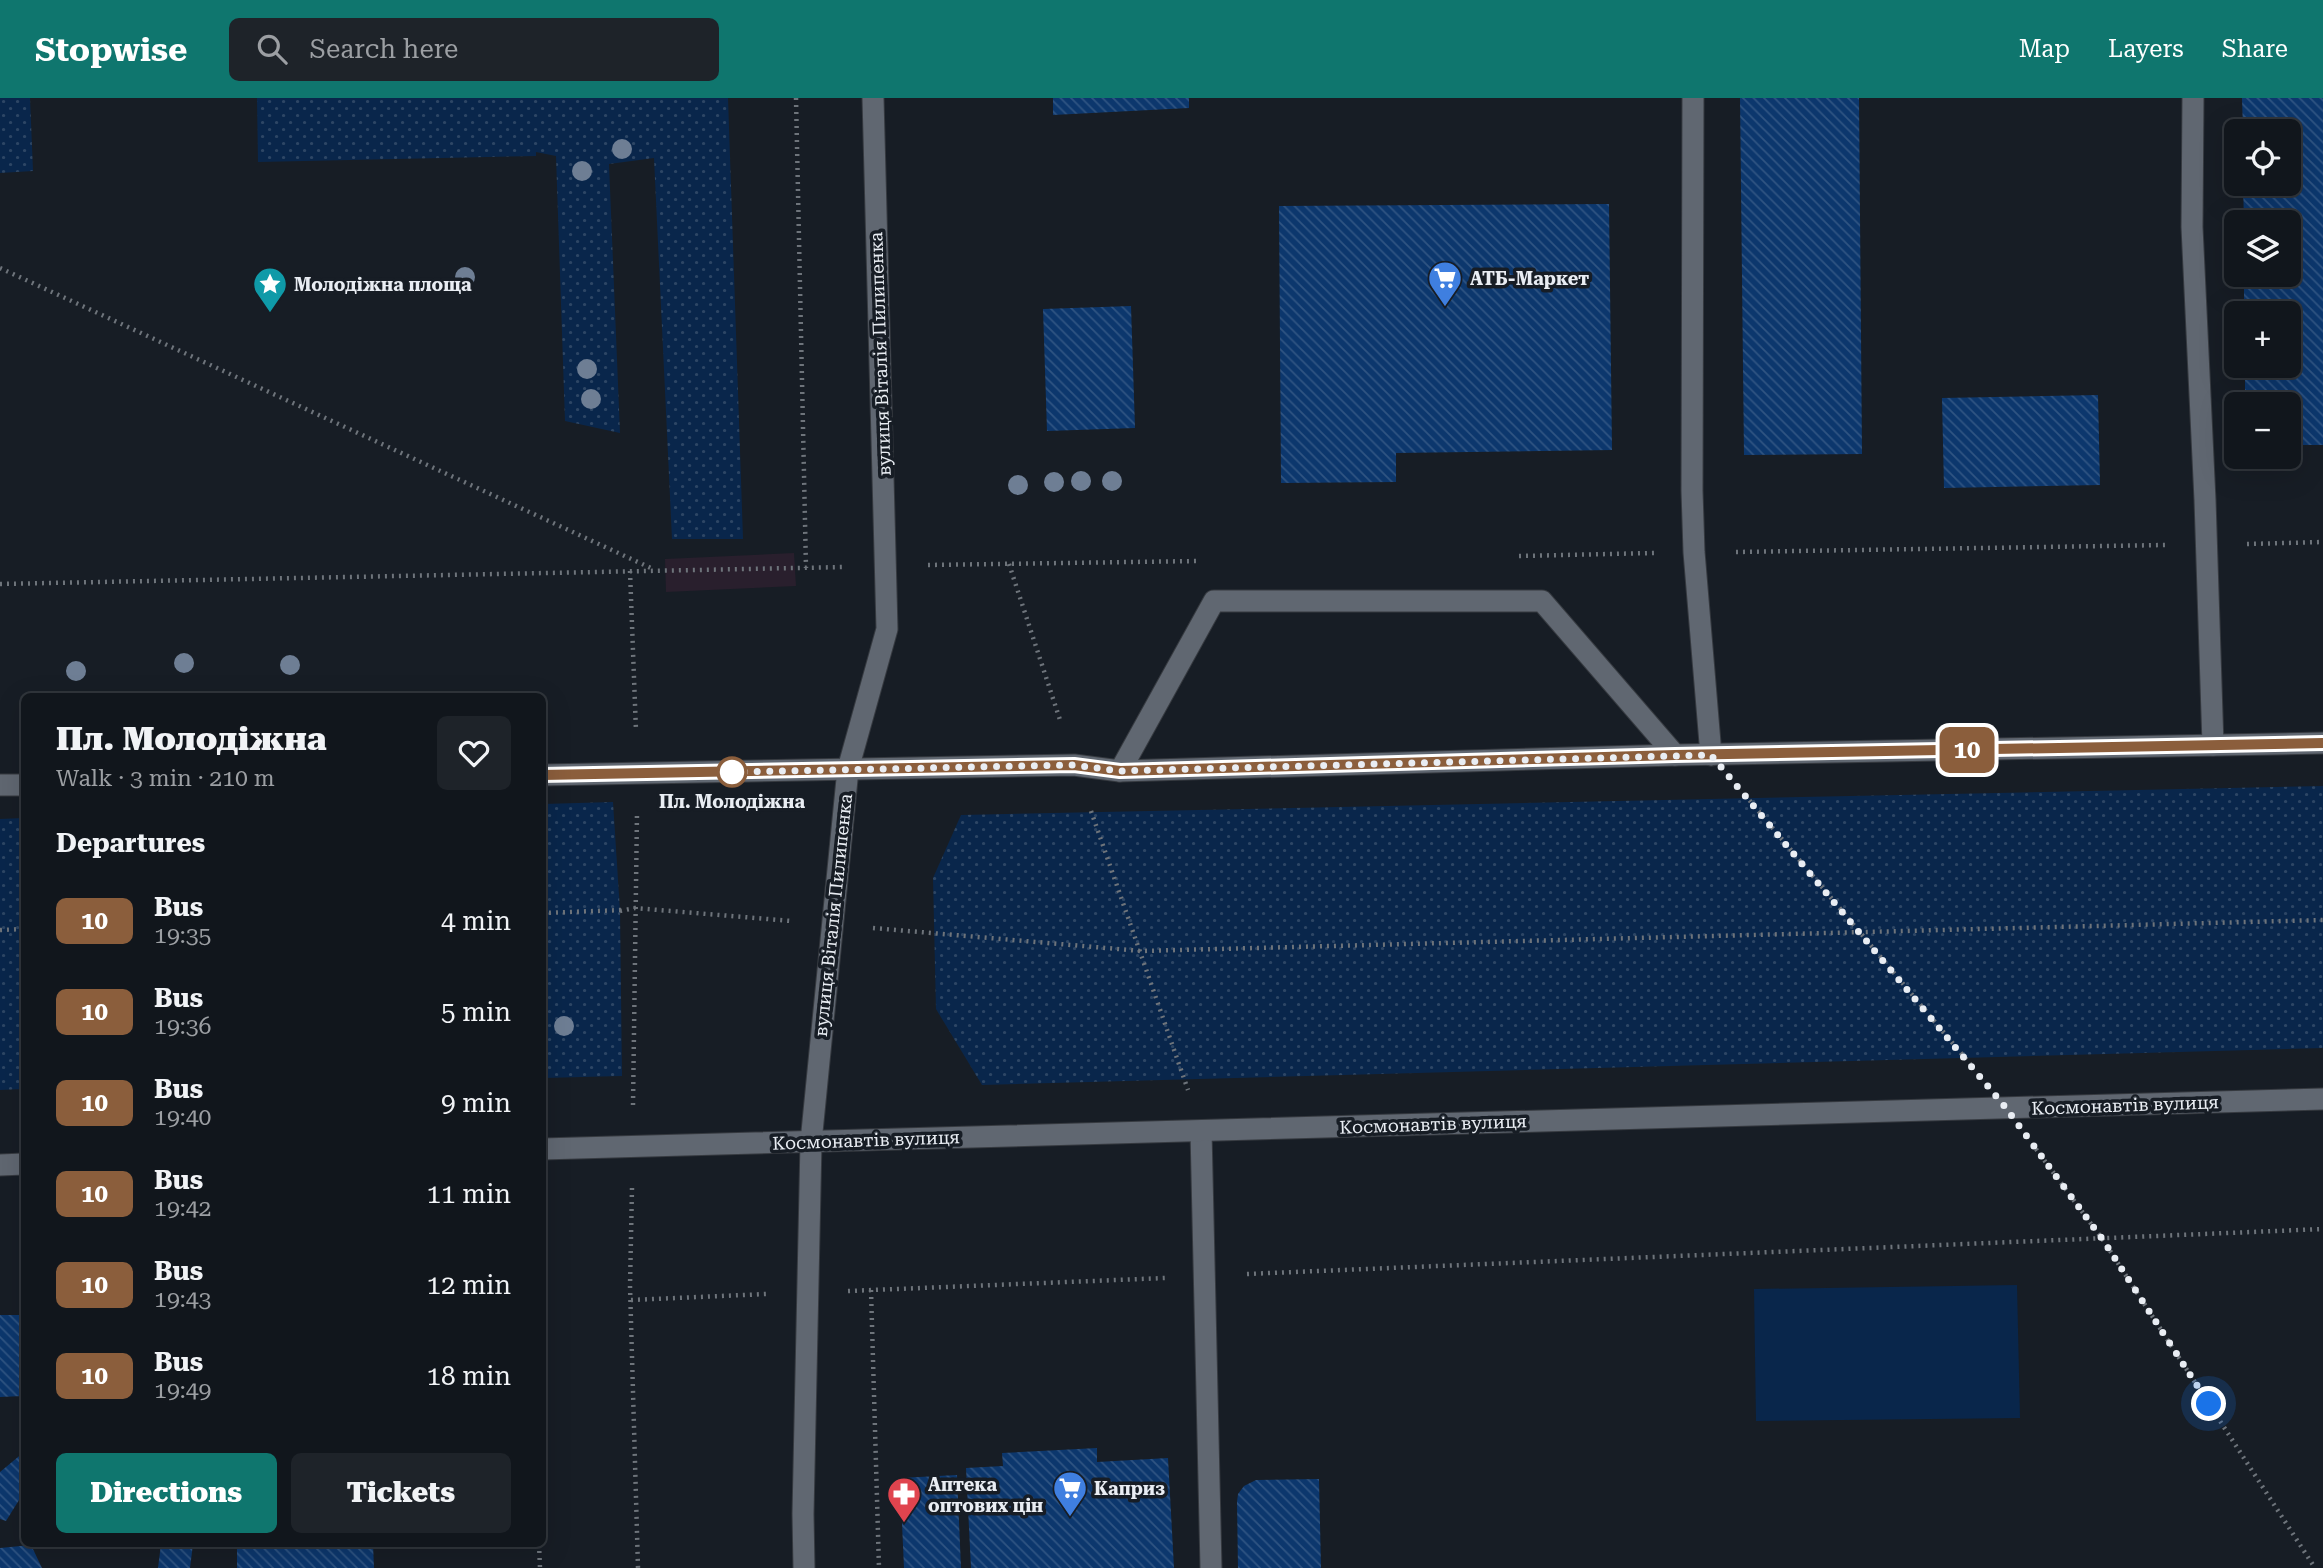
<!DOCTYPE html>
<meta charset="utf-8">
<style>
:root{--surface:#11161c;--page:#1e2329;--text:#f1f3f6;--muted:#9c9fa3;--line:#30353b;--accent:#0f766e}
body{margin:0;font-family:"Roboto Serif",serif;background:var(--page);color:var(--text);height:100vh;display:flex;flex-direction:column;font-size:26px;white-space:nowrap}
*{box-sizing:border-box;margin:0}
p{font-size:23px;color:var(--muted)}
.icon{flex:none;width:38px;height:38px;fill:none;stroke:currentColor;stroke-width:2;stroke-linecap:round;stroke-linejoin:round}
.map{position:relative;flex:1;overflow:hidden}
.drawer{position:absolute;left:21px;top:595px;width:525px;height:854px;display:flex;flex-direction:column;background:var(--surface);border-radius:10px;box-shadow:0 7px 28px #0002,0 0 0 2px var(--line)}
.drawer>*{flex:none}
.badge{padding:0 14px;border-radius:10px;font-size:24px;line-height:46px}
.tools{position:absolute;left:2224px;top:21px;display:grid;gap:14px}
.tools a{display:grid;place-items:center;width:77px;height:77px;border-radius:10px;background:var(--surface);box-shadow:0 7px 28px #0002,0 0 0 2px var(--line);font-size:35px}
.you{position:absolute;width:35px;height:35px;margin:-18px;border:5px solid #fff;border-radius:50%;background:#1a73e8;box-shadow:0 0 0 10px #1a73e833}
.map>.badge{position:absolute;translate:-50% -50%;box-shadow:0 0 0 4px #fff}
h2{padding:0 35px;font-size:26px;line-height:63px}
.round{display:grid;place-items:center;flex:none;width:74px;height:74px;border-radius:10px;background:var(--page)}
.summary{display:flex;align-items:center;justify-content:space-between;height:119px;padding:0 35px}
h1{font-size:33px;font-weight:800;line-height:52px}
.primary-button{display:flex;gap:14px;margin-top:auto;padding:14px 35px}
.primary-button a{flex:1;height:80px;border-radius:10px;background:var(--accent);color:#fff;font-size:28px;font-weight:800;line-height:80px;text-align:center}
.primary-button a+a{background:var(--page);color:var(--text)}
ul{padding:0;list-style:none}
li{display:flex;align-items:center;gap:21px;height:91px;padding:0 35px}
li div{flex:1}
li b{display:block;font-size:26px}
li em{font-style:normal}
li .badge{min-width:77px;font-weight:700;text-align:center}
header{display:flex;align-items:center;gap:42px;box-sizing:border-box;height:98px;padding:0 35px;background:var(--accent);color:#fff}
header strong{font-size:33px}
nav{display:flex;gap:38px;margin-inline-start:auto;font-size:24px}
.search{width:490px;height:63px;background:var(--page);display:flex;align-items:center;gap:18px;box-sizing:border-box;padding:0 24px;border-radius:10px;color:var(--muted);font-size:26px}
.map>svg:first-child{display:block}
</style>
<header>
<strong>Stopwise</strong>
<div class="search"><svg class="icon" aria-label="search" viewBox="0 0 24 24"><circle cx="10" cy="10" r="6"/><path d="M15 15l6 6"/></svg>Search here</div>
<nav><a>Map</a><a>Layers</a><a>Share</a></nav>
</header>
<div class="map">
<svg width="2323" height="1470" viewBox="0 0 2323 1470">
<defs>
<pattern id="grass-dots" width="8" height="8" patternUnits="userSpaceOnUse" patternTransform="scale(1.75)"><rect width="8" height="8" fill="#09264b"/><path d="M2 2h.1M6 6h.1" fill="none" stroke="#2d4665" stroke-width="1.8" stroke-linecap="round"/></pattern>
<pattern id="building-back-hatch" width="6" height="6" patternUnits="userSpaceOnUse" patternTransform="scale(1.75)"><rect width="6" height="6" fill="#0c376d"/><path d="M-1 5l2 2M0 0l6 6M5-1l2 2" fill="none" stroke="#2f5482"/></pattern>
</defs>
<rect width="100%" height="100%" fill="#171d25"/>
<path fill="#291f2d" d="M 794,455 L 796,488 L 666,494 L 665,461 Z"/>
<g fill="url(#grass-dots)">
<path d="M 0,0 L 30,0 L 33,73 L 0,75 Z"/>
<path d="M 257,0 L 728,0 L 743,441 L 672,441 L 654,60 L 609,66 L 620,335 L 565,323 L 556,58 L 536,54 L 536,58 L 258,64 Z"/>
<path d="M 2323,688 L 2323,950 L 982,987 L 936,911 L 933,780 L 961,717 Z"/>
<path d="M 613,704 L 620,813 L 622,978 L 543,980 L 543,706 Z"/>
<path d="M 24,720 L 24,991 L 0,992 L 0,721 Z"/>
</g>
<path fill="#09264b" d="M 2017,1187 L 2020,1320 L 1756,1323 L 1754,1191 Z"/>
<g fill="url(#building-back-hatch)">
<path d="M 1053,0 L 1189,0 L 1189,10 L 1053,17 Z"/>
<path d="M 1740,0 L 1859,0 L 1862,356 L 1744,357 Z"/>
<path d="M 2242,0 L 2323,0 L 2323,347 L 2289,347 L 2289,306 L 2245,306 L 2245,268 L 2289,268 L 2289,215 L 2244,215 L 2244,177 L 2289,177 L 2289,124 L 2244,124 L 2243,86 L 2289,86 L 2289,33 L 2243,33 Z"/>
<path d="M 1609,106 L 1612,352 L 1396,355 L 1396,384 L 1281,385 L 1279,108 Z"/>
<path d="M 1131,208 L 1135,330 L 1047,333 L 1043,211 Z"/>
<path d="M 2098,297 L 2100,387 L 1944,390 L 1942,300 Z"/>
<path d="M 0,1217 L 24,1217 L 24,1298 L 0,1299 Z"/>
<path d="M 1097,1350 L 1097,1364 L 1168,1360 L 1174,1470 L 971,1470 L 966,1370 L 1003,1368 L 1002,1355 Z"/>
<path d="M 24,1354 L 24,1394 L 6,1423 L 0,1421 L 0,1374 Z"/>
<path d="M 957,1377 L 961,1470 L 904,1470 L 900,1380 Z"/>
<path d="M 1319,1381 L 1321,1470 L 1238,1470 L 1237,1404 L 1238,1396 L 1244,1388 L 1256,1382 Z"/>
<path d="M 161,1446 L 193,1446 L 190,1470 L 158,1470 Z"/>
<path d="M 237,1446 L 373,1446 L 374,1470 L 237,1470 Z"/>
<path d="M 31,1447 L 42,1470 L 0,1470 L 0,1450 Z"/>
</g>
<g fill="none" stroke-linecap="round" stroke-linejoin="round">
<g stroke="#363a40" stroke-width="23">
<g id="service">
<path d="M 1693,0 L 1692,393 L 1694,454 L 1711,657"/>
<path d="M 2193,0 L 2192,129 L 2205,402 L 2213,647"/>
<path d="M 1120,673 L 1214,503 L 1542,503 L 1675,657"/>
<path d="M 1201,1033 L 1211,1470"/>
</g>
</g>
<g stroke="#363a40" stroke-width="23">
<g id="tertiary">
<path d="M 542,677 L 1074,667 L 1120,673 L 1675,657 L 2323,645"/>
<path d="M 0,687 L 24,687"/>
<path d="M 542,1051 L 2323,1001"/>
<path d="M 0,1067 L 24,1066"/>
<path d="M 804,1470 L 803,1416 L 811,1044 L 848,671 L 887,531 L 873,0"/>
</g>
</g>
<g stroke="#6e747b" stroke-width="4.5" stroke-dasharray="2 5" stroke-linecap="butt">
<path d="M 796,0 L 806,470"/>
<path d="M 0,170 L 653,471"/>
<path d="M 2247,446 L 2323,444"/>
<path d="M 1736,454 L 2165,447"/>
<path d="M 1519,458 L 1654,455"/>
<path d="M 1009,466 L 1061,625"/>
<path d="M 928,467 L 1199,463"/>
<path d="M 630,473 L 636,633"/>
<path d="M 0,486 L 845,469"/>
<path d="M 1745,697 L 1971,967"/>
<path d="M 1091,713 L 1188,992"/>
<path d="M 620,813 L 635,810 L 791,823"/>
<path d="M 542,815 L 622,812"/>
<path d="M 873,830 L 1141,853 L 2323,822"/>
<path d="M 0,832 L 24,831"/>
<path d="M 633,1007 L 637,715"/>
<path d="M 2036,1051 L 2103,1142 L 2315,1470"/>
<path d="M 632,1090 L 630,1188 L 638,1470"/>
<path d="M 1247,1176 L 2323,1131"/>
<path d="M 871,1192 L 879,1470"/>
<path d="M 848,1193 L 1165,1180"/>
<path d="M 631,1202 L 766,1196"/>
<path d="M 539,1446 L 540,1470"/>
</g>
<use href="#service" stroke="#606771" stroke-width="21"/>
<use href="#tertiary" stroke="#606771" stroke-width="21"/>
</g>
<g fill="#6e7e94">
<circle cx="622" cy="51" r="10"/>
<circle cx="582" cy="73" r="10"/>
<circle cx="465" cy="179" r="10"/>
<circle cx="587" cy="271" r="10"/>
<circle cx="591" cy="301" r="10"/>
<circle cx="1081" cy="383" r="10"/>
<circle cx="1112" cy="383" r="10"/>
<circle cx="1054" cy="384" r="10"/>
<circle cx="1018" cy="387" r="10"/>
<circle cx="184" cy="565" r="10"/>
<circle cx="290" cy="567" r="10"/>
<circle cx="76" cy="573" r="10"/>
<circle cx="564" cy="928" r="10"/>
</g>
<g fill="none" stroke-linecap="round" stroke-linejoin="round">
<g stroke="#fff" stroke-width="16">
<path id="line" d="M 542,677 L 1074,667 L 1120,673 L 1675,657 L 2323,645"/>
</g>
<use href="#line" stroke="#8b5e3c" stroke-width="10"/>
<path stroke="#e9edf3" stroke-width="7" stroke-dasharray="0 12.6" d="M 732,674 L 1074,667 L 1120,673 L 1711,657 L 2006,1010 L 2103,1142 L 2209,1306"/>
</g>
<defs>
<g id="supermarket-pin" transform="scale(1.75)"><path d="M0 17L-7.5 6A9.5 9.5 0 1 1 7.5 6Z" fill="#3f7fe0" stroke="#171d25"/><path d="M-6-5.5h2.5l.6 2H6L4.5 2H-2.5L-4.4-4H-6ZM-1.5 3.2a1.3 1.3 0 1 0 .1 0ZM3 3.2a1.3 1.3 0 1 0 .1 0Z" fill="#fff"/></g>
<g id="sight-pin" transform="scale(1.75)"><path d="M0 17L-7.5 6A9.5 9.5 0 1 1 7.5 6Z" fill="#0f9aa8" stroke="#171d25"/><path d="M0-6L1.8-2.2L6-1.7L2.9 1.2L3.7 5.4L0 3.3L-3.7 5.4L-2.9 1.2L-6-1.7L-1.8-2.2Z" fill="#fff"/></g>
<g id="pharmacy-pin" transform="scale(1.75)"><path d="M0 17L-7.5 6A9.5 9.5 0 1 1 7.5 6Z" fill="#e0444e" stroke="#171d25"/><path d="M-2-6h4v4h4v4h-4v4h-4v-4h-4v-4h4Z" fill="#fff"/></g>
</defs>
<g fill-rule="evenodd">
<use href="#supermarket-pin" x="1445" y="180"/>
<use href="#sight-pin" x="270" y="186"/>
<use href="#supermarket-pin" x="1070" y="1390"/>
<use href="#pharmacy-pin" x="904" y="1396"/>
</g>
<circle fill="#fff" stroke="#8b5e3c" stroke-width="3.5" cx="732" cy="674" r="14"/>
<g text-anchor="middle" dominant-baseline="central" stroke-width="7" stroke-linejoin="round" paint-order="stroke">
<g font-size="18" font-weight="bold" fill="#e9edf3" stroke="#171d25" text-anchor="start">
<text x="1470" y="180">АТБ-Маркет</text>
<text x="294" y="186">Молодіжна площа</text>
<text x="928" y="1386">Аптека<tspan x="928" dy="21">оптових цін</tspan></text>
<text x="1094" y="1390">Каприз</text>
</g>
<g font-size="18" fill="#e9edf3" stroke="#171d25">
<text transform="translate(880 256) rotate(-92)">вулиця Віталія Пилипенка</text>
<text transform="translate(833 817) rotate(-84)">вулиця Віталія Пилипенка</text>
<text transform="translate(2125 1007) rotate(-2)">Космонавтів вулиця</text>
<text transform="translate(1433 1026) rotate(-2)">Космонавтів вулиця</text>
<text transform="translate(866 1042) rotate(-2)">Космонавтів вулиця</text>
</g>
<g font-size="18" font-weight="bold" fill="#e9edf3" stroke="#171d25">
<text x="732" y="703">Пл. Молодіжна</text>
</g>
</g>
</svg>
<div class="tools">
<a><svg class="icon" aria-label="locate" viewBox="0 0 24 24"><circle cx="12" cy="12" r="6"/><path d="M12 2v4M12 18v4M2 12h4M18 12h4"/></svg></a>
<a><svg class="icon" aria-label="layers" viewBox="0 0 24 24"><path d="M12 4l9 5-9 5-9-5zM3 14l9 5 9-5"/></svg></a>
<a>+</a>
<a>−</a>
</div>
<div class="you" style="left:2209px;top:1306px"></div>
<b class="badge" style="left:1967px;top:652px;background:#8b5e3c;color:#fff">10</b>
<section class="drawer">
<div class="summary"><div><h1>Пл. Молодіжна</h1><p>Walk · 3 min · 210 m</p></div><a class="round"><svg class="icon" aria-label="heart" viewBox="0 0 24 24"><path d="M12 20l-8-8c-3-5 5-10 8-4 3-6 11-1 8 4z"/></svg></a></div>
<h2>Departures</h2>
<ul>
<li><span class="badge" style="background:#8b5e3c;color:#fff">10</span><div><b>Bus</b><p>19:35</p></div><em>4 min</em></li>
<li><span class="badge" style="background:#8b5e3c;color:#fff">10</span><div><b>Bus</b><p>19:36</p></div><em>5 min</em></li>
<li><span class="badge" style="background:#8b5e3c;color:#fff">10</span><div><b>Bus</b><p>19:40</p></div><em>9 min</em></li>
<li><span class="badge" style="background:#8b5e3c;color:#fff">10</span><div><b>Bus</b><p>19:42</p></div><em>11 min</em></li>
<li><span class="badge" style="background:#8b5e3c;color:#fff">10</span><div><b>Bus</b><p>19:43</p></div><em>12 min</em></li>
<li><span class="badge" style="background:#8b5e3c;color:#fff">10</span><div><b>Bus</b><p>19:49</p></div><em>18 min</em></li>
</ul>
<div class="primary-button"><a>Directions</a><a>Tickets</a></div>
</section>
</div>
